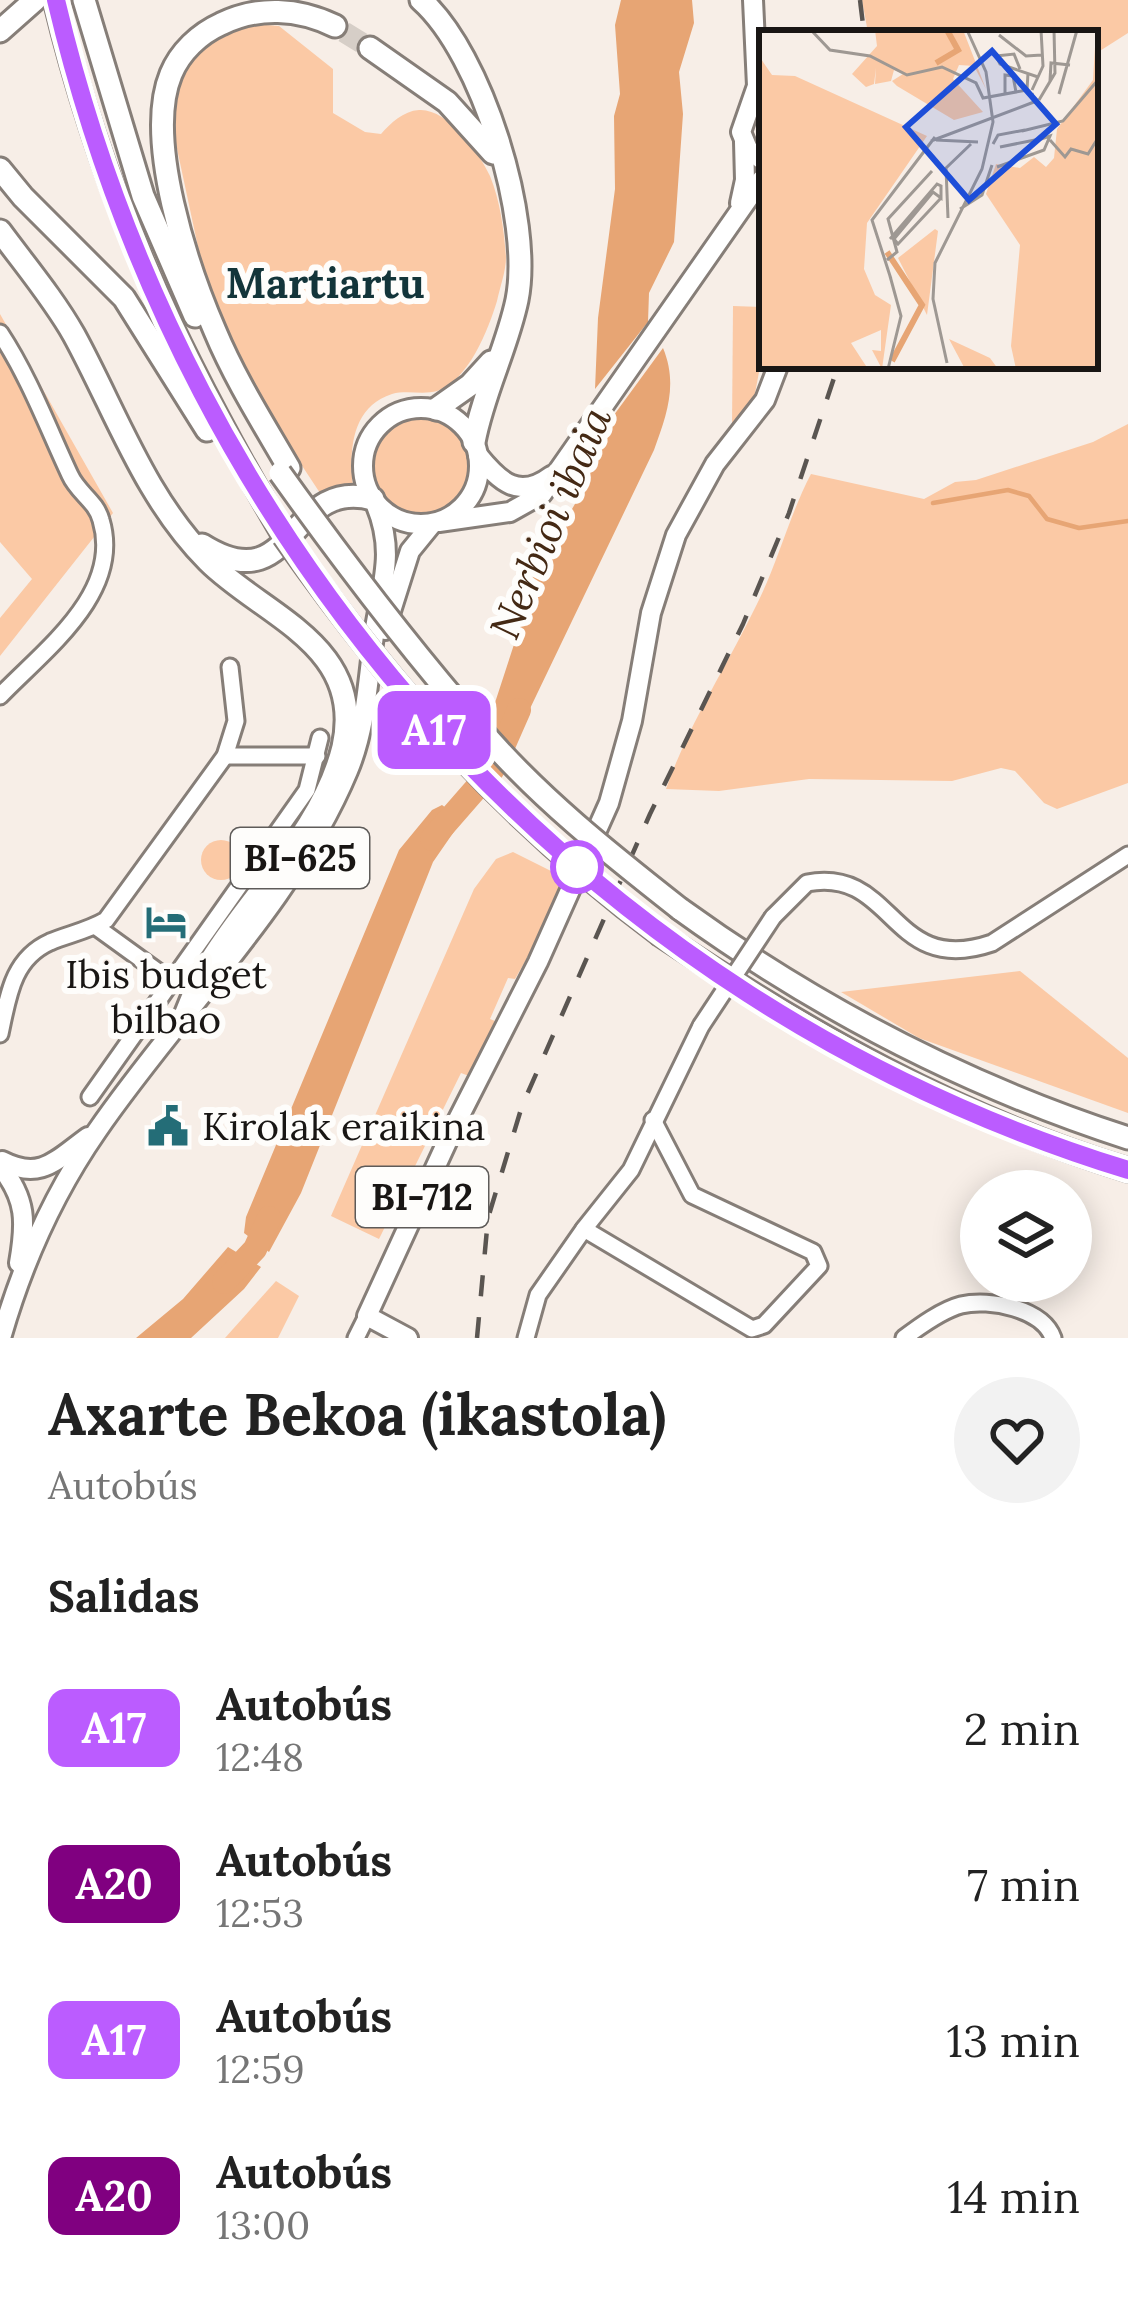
<!DOCTYPE html>
<html lang="es">
<meta charset="utf-8">
<style>
:root{--surface:#fff;--page:#f2f2f2;--text:#222;--muted:#767676}
body{margin:0;font-family:Lora,serif;background:var(--page);color:var(--text);height:100vh;display:flex;flex-direction:column;font-size:45px;white-space:nowrap}
*{box-sizing:border-box;margin:0}
p{font-size:39px;color:var(--muted)}
.icon{flex:none;width:66px;height:66px;fill:none;stroke:currentColor;stroke-width:2;stroke-linecap:round;stroke-linejoin:round}
.map{position:relative;height:1338px;overflow:hidden}
.details{display:flex;flex-direction:column;background:var(--surface);flex:1}
.details>*{flex:none}
.badge{padding:0 24px;border-radius:18px;font-size:42px;line-height:78px}
.controls{position:absolute;left:960px;top:1170px;display:grid;gap:24px}
.controls a{display:grid;place-items:center;width:132px;height:132px;border-radius:50%;background:var(--surface);box-shadow:0 6px 30px #0003;font-size:60px}
.map>.badge{position:absolute;translate:-50% -50%;box-shadow:0 0 0 6px #fff}
h2{padding:0 48px;font-size:45px;line-height:108px}
.round{display:grid;place-items:center;flex:none;width:126px;height:126px;border-radius:63px;background:var(--page)}
.summary{display:flex;align-items:center;justify-content:space-between;height:204px;padding:0 48px}
h1{font-size:57px;font-weight:700;line-height:90px}
ul{padding:0;list-style:none}
li{display:flex;align-items:center;gap:36px;height:156px;padding:0 48px}
li div{flex:1}
li b{display:block;font-size:45px}
li em{font-style:normal}
li .badge{min-width:132px;font-weight:700;text-align:center}
.map>svg:first-child{display:block}
</style>
<div class="map">
<svg width="1128" height="1338" viewBox="0 0 1128 1338">
<rect width="100%" height="100%" fill="#f7eee7"/>
<g fill="#fbc9a5">
<path d="M 862,0 L 1128,0 L 1128,33 L 1095,54 L 1095,33 L 868,33 Z"/>
<path d="M 254,24 L 279,26 L 333,69 L 333,113 L 365,132 L 381,134 C 391,123 403,111 419,110 C 447,108 479,152 490,176 C 500,200 504,230 506,257 C 506,271 500,287 497,301 C 488,330 469,380 437,391 C 424,395 406,390 392,394 C 351,407 349,451 353,486 L 320,493 L 258,399 L 204,275 L 176,144 L 174,94 L 186,59 L 227,30 Z"/>
<path d="M 733,306 L 762,307 L 762,356 L 753,404 L 732,428 Z"/>
<path d="M 0,314 L 113,513 L 0,656 L 0,618 L 32,579 L 0,542 Z"/>
<circle cx="421" cy="466" r="48"/>
<path d="M 1128,424 L 1128,783 L 1057,809 L 1044,803 L 1015,771 L 1001,768 L 952,781 L 809,779 L 719,791 L 666,789 C 689,723 727,666 757,604 C 778,562 789,516 811,474 L 924,499 L 955,482 L 976,480 L 1093,442 Z"/>
<circle cx="221" cy="860" r="20"/>
<path d="M 513,852 L 571,881 L 515,979 L 508,978 L 490,1019 L 495,1021 L 469,1076 L 461,1073 L 379,1239 L 331,1216 L 474,889 L 496,859 Z"/>
<path d="M 1020,971 L 1128,1058 L 1128,1113 L 919,1038 L 841,992 Z"/>
<path d="M 276,1281 L 299,1296 L 278,1338 L 225,1338 Z"/>
</g>
<g fill="#e7a574">
<path d="M 621,0 L 692,0 L 694,23 L 679,72 L 683,114 L 674,242 L 649,293 L 648,322 L 595,389 L 598,318 L 615,189 L 614,116 L 620,94 L 615,25 Z"/>
<path d="M 663,348 C 678,384 667,414 654,450 L 513,744 L 489,721 L 521,623 L 528,585 L 590,478 L 592,445 Z"/>
<path d="M 442,805 L 462,820 L 433,862 L 301,1193 L 269,1252 L 244,1233 L 246,1217 L 399,850 L 432,810 Z"/>
<path d="M 228,1247 L 261,1267 L 244,1289 L 191,1338 L 136,1338 L 183,1299 Z"/>
</g>
<g fill="none" stroke-linecap="round" stroke-linejoin="round">
<path stroke="#e7a574" stroke-width="4.5" d="M 933,503 L 1008,490 L 1029,496 L 1047,519 L 1079,528 L 1128,521"/>
<g stroke="#e7a574" stroke-width="24">
<path d="M 432,839 L 493,769 L 519,710"/>
<path d="M 224,1282 L 255,1249 L 269,1218"/>
</g>
<path stroke="#d6cec7" stroke-width="21" stroke-dasharray="21 10" stroke-linecap="butt" d="M 344,32 L 370,48"/>
<g stroke="#867e78" stroke-width="21">
<g id="minor">
<path d="M 0,333 C 29,377 48,428 70,475 C 78,493 96,501 101,520 C 123,593 44,650 0,696"/>
<path d="M 225,756 L 317,756"/>
<path d="M 773,917 L 807,883 C 895,866 890,978 992,943 L 1128,855"/>
<path d="M 95,926 L 171,981"/>
<path d="M 0,1034 C 8,997 12,959 50,942 C 69,934 87,931 106,920 L 225,756 L 236,721 L 230,667"/>
<path d="M 90,1097 L 307,790 L 320,738"/>
<path d="M 584,1229 L 752,1329 L 764,1325 L 819,1266 L 813,1252 L 692,1195 L 653,1120"/>
<path d="M 356,1338 L 367,1316"/>
<path d="M 526,1338 L 538,1295 L 584,1229 L 631,1170 L 701,1026"/>
<path d="M 904,1338 C 920,1326 942,1310 961,1305 C 990,1298 1043,1309 1053,1338"/>
</g>
</g>
<g stroke="#867e78" stroke-width="24">
<g id="major">
<path d="M 753,0 L 757,86 L 741,132 L 748,149 L 762,160"/>
<path d="M 740,203 L 745,180 L 744,142"/>
<circle cx="421" cy="466" r="58"/>
<path d="M 478,455 C 500,482 519,500 551,476"/>
<path d="M 439,522 L 510,512 L 542,494 L 762,179"/>
<path d="M 385,630 L 410,551 L 432,524"/>
<path d="M 2,1161 C 41,1181 56,1160 88,1137"/>
<path d="M 0,1166 C 27,1199 26,1223 19,1263"/>
<path d="M 1,1338 C 22,1265 54,1193 97,1131 C 177,1014 293,903 348,771 C 367,726 368,676 375,628 C 383,580 395,550 375,503"/>
<path d="M 408,1338 L 367,1316 L 452,1131 L 538,962 L 609,803 L 632,721 L 651,613 L 676,535 L 715,464 L 765,400 L 778,366"/>
</g>
</g>
<g stroke="#867e78" stroke-width="27">
<g id="highway">
<path d="M 55,0 C 103,200 181,360 284,536"/>
<path d="M 84,0 L 143,196 L 195,316"/>
<path d="M 421,0 C 482,54 533,220 517,300 C 507,348 483,393 474,442"/>
<path d="M 0,31 L 35,0"/>
<path d="M 370,48 L 447,102 L 493,153"/>
<path d="M 0,169 L 23,197 L 124,298 L 207,430"/>
<path d="M 0,231 C 25,265 53,298 74,335 C 116,412 145,498 208,561 C 263,616 366,645 343,747 C 322,833 248,896 205,970 C 196,986 190,1004 183,1020"/>
<path d="M 436,409 L 470,385 L 491,362"/>
<path d="M 289,468 C 263,423 235,379 215,331 C 188,269 144,139 171,74 C 180,52 199,34 221,24 C 258,6 298,8 335,26"/>
<path d="M 202,545 C 296,604 287,476 373,499"/>
<path d="M 680,909 C 817,1008 967,1086 1128,1138"/>
<path d="M 661,935 C 810,1034 956,1117 1128,1170"/>
</g>
</g>
<use href="#minor" stroke="#fff" stroke-width="15"/>
<use href="#major" stroke="#fff" stroke-width="18"/>
<use href="#highway" stroke="#fff" stroke-width="21"/>
<g stroke="#5a5551" stroke-width="4.5" stroke-dasharray="21 21" stroke-linecap="butt">
<path d="M 860,0 L 864,33"/>
<path d="M 477,1338 L 488,1218 L 522,1106 L 650,814 L 743,624 L 789,513 L 838,366"/>
</g>
<g stroke="#867e78" stroke-width="21" stroke-linecap="butt">
<path id="minor-bridge" d="M 701,1026 L 773,917"/>
</g>
<g stroke="#867e78" stroke-width="27" stroke-linecap="butt">
<g id="highway-bridge">
<path d="M 280,473 C 343,561 409,648 480,729 C 538,797 610,854 680,909"/>
<path d="M 284,536 C 395,693 506,819 661,935"/>
</g>
</g>
<use href="#minor-bridge" stroke="#fff" stroke-width="15"/>
<use href="#highway-bridge" stroke="#fff" stroke-width="21"/>
</g>
<g fill="none" stroke-linecap="round" stroke-linejoin="round">
<g stroke="#fff" stroke-width="27">
<path id="line" d="M 56,0 C 186,551 582,1002 1128,1170"/>
</g>
<use href="#line" stroke="#bb5cff" stroke-width="18"/>
</g>
<defs>
<g id="hotel-bare" transform="scale(3.24)"><path d="M-6-4.5h1.5V1H6V5H4.5V3h-9V5H-6ZM-4 0a1.8 1.8 0 1 1 3.6 0ZM.5 0V-2.5h3Q6-2.5 6 0Z" fill="#246d77" stroke="#fefdfb" stroke-width="2.5" paint-order="stroke"/></g>
<g id="civic-bare" transform="scale(3.24)"><path d="M-.6-6.5H3V-4.5H.6V-3L4-1V1h2V6H-6V1h2V-1L-.6-3ZM-1.2 2.5V6h2.4V2.5Z" fill="#246d77" stroke="#fefdfb" stroke-width="2.5" paint-order="stroke"/></g>
</defs>
<g fill-rule="evenodd">
<use href="#hotel-bare" x="166" y="922"/>
<use href="#civic-bare" x="168" y="1126"/>
</g>
<circle fill="#fff" stroke="#bb5cff" stroke-width="6" cx="577" cy="867" r="24"/>
<g text-anchor="middle" dominant-baseline="central" stroke-width="12" stroke-linejoin="round" paint-order="stroke">
<g fill="#fefdfb" stroke="#5e5b59" stroke-width="3">
<rect x="231" y="828" width="138" height="60" rx="9"/>
<rect x="356" y="1167" width="132" height="60" rx="9"/>
</g>
<g font-size="36" font-weight="bold" fill="#191614">
<text x="300" y="858">BI-625</text>
<text x="422" y="1197">BI-712</text>
</g>
<g font-size="39" fill="#191614" stroke="#fefdfb">
<text x="166" y="974">Ibis budget<tspan x="166" dy="45">bilbao</tspan></text>
<text x="202" y="1126" text-anchor="start">Kirolak eraikina</text>
</g>
<g font-size="42" font-weight="bold" fill="#13353a" stroke="#fefdfb">
<text x="325" y="283">Martiartu</text>
</g>
<g font-size="42" font-style="italic" fill="#442914" stroke="#fefdfb">
<text transform="translate(550 523) rotate(-67)">Nerbioi ibaia</text>
</g>
</g>
<g transform="translate(759 30)">
<rect width="339" height="339" fill="#f7eee7"/>
<path d="M 116,0 L 204,0 L 227,59 L 215,36 L 200,35 L 194,49 L 224,82 L 195,90 L 138,56 L 133,51 L 144,44 L 135,40 L 132,51 L 116,54 L 117,38 L 115,54 L 107,57 L 93,44 L 118,16 ZM 337,0 L 339,339 L 257,339 L 252,316 L 261,215 L 227,164 L 237,134 L 261,138 L 275,127 L 287,137 L 295,128 L 298,99 L 334,50 ZM 0,26 L 13,45 L 36,46 L 168,106 L 108,193 L 105,239 L 116,265 L 132,275 L 123,339 L 113,320 L 122,321 L 122,300 L 92,313 L 109,339 L 0,339 ZM 176,199 L 179,201 L 168,285 L 139,228 ZM 190,309 L 231,328 L 239,339 L 206,339 Z" fill="#fbc9a5"/>
<path fill="none" stroke="#e7a574" stroke-width="6" d="M 177,33 L 199,20 L 188,0M 128,222 L 163,275 L 133,331"/>
<path fill="none" stroke="#9e9893" stroke-width="3" d="M 52,0 L 71,20 L 111,26 L 148,45 L 183,37 L 217,53 L 224,68 L 268,60 L 269,43M 240,5 L 267,26 L 283,25M 261,39 L 255,24 L 237,26 L 241,34 L 279,47M 291,51 L 292,33 L 311,35M 273,60 L 284,36 L 282,0M 246,64 L 246,45 L 254,46 L 257,62M 300,64 L 318,0M 280,70 L 296,43 L 295,0M 263,101 L 304,91 L 339,50M 177,110 L 219,112M 291,110 L 306,127 L 312,119 L 329,124 L 339,108M 172,111 L 275,72 L 273,63M 234,114 L 239,105 L 266,100M 241,117 L 281,109M 238,137 L 285,120 L 291,106 L 282,109M 201,179 L 223,165 L 233,135M 189,188 L 187,138 L 212,114M 131,209 L 178,154 L 182,156 L 182,168 L 174,162 L 135,209 L 139,214 L 182,168M 128,230 L 138,222 L 129,189 L 173,141M 132,249 L 113,190 L 176,107M 188,333 L 174,269 L 176,233 L 223,139 L 234,92 L 227,42 L 208,0M 129,339 L 142,286 L 131,246"/>
<path fill="#1d4ed8" fill-opacity="0.15" stroke="#1d4ed8" stroke-width="6" d="M 233,21 L 297,94 L 210,170 L 147,97 Z"/>
<rect width="339" height="339" fill="none" stroke="#191614" stroke-width="6"/>
</g>
</svg>
<div class="controls">
<a><svg class="icon" aria-label="layers" viewBox="0 0 24 24"><path d="M12 4l9 5-9 5-9-5zM3 14l9 5 9-5"/></svg></a>
</div>
<b class="badge" style="left:434px;top:730px;background:#bb5cff;color:#fff">A17</b>
</div>
<section class="details">
<div class="summary"><div><h1>Axarte Bekoa (ikastola)</h1><p>Autobús</p></div><a class="round"><svg class="icon" aria-label="heart" viewBox="0 0 24 24"><path d="M12 20l-8-8c-3-5 5-10 8-4 3-6 11-1 8 4z"/></svg></a></div>
<h2>Salidas</h2>
<ul>
<li><span class="badge" style="background:#bb5cff;color:#fff">A17</span><div><b>Autobús</b><p>12:48</p></div><em>2 min</em></li>
<li><span class="badge" style="background:#800080;color:#fff">A20</span><div><b>Autobús</b><p>12:53</p></div><em>7 min</em></li>
<li><span class="badge" style="background:#bb5cff;color:#fff">A17</span><div><b>Autobús</b><p>12:59</p></div><em>13 min</em></li>
<li><span class="badge" style="background:#800080;color:#fff">A20</span><div><b>Autobús</b><p>13:00</p></div><em>14 min</em></li>
</ul>
</section>
